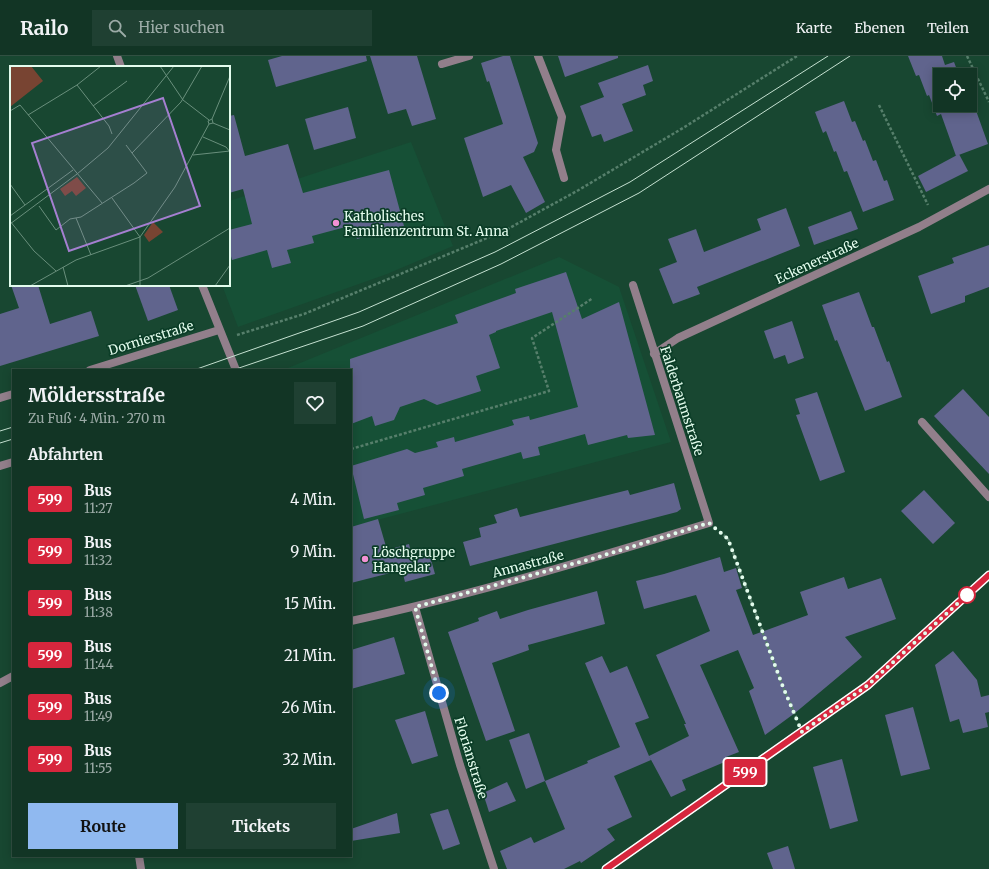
<!DOCTYPE html>
<html lang="de">
<meta charset="utf-8">
<style>
:root{--surface:#123525;--page:#1f4032;--text:#f1f3f6;--muted:#9caba7;--line:#315042;--accent:#90b9f0}
body{margin:0;font-family:Merriweather,serif;background:var(--page);color:var(--text);height:100vh;display:flex;flex-direction:column;font-size:15px;white-space:nowrap}
*{box-sizing:border-box;margin:0}
p{font-size:13px;color:var(--muted)}
.icon{flex:none;width:22px;height:22px;fill:none;stroke:currentColor;stroke-width:2;stroke-linecap:round;stroke-linejoin:round}
.map{position:relative;flex:1;overflow:hidden}
.panel{position:absolute;left:12px;top:313px;width:340px;height:488px;display:flex;flex-direction:column;background:var(--surface);border-radius:0px;box-shadow:0 2px 10px #0003,0 0 0 1px var(--line)}
.panel>*{flex:none}
.badge{padding:0 8px;border-radius:3px;font-size:14px;line-height:26px}
.tools{position:absolute;left:933px;top:12px;display:grid;gap:8px}
.tools a{display:grid;place-items:center;width:44px;height:44px;border-radius:0px;background:var(--surface);box-shadow:0 2px 10px #0003,0 0 0 1px var(--line);font-size:20px}
.you{position:absolute;width:20px;height:20px;margin:-10px;border:3px solid #fff;border-radius:50%;background:#1a73e8;box-shadow:0 0 0 6px #1a73e833}
.map>.badge{position:absolute;translate:-50% -50%;box-shadow:0 0 0 2px #fff}
h2{padding:0 16px;font-size:15px;line-height:36px}
.round{display:grid;place-items:center;flex:none;width:42px;height:42px;border-radius:0px;background:var(--page)}
.headline{display:flex;align-items:center;justify-content:space-between;height:68px;padding:0 16px}
h1{font-size:19px;font-weight:700;line-height:30px}
.action{display:flex;gap:8px;margin-top:auto;padding:8px 16px}
.action a{flex:1;height:46px;border-radius:0px;background:var(--accent);color:#111;font-size:16px;font-weight:700;line-height:46px;text-align:center}
.action a+a{background:var(--page);color:var(--text)}
ul{padding:0;list-style:none}
li{display:flex;align-items:center;gap:12px;height:52px;padding:0 16px}
li div{flex:1}
li b{display:block;font-size:15px}
li em{font-style:normal}
li .badge{min-width:44px;font-weight:700;text-align:center}
header{display:flex;align-items:center;gap:24px;box-sizing:border-box;height:56px;padding:0 20px;background:var(--surface);border-bottom:1px solid var(--line)}
header strong{font-size:19px}
nav{display:flex;gap:22px;margin-inline-start:auto;font-size:14px}
.search{width:280px;height:36px;background:var(--page);display:flex;align-items:center;gap:10px;box-sizing:border-box;padding:0 14px;border-radius:0px;color:var(--muted);font-size:15px}
.map>svg:first-child{display:block}
</style>
<header>
<strong>Railo</strong>
<div class="search"><svg class="icon" aria-label="search" viewBox="0 0 24 24"><circle cx="10" cy="10" r="6"/><path d="M15 15l6 6"/></svg>Hier suchen</div>
<nav><a>Karte</a><a>Ebenen</a><a>Teilen</a></nav>
</header>
<div class="map">
<svg width="989" height="813" viewBox="0 0 989 813">
<rect width="100%" height="100%" fill="#184731"/>
<g fill="#165036">
<path d="M 411,86 L 453,190 L 387,218 L 238,271 L 222,229 L 229,229 L 229,145 Z"/>
<path d="M 559,201 L 619,231 L 671,386 L 351,471 L 351,314 L 283,314 Z"/>
</g>
<g fill="#60648d">
<path d="M 282,0 L 366,0 L 367,5 L 276,31 L 268,4 Z"/>
<path d="M 370,0 L 417,0 L 436,63 L 412,70 L 406,53 L 388,58 Z"/>
<path d="M 503,0 L 510,0 L 538,87 L 534,96 L 523,101 L 545,146 L 526,157 L 511,129 L 483,141 L 464,82 L 503,68 L 489,25 L 487,26 L 481,7 Z"/>
<path d="M 558,0 L 618,0 L 618,2 L 565,21 Z"/>
<path d="M 908,0 L 942,0 L 945,9 L 954,6 L 959,19 L 940,19 L 940,49 L 974,49 L 988,88 L 956,100 L 941,58 L 937,60 L 929,39 L 927,40 L 919,19 L 916,20 Z"/>
<path d="M 648,9 L 653,25 L 643,29 L 646,39 L 622,48 L 633,75 L 604,86 L 601,78 L 592,81 L 580,50 L 604,41 L 598,27 Z"/>
<path d="M 844,45 L 852,66 L 855,65 L 863,85 L 865,84 L 873,105 L 876,104 L 884,125 L 887,124 L 894,144 L 863,156 L 847,115 L 844,116 L 836,95 L 834,96 L 826,75 L 823,77 L 815,56 Z"/>
<path d="M 348,51 L 356,82 L 314,94 L 305,63 Z"/>
<path d="M 234,59 L 245,100 L 288,88 L 303,137 L 389,114 L 404,170 L 357,183 L 353,169 L 312,180 L 314,187 L 287,194 L 291,207 L 272,212 L 267,194 L 232,204 L 229,193 L 229,174 L 252,168 L 243,133 L 229,137 L 229,60 Z"/>
<path d="M 959,98 L 968,115 L 926,136 L 918,120 Z"/>
<path d="M 786,152 L 800,190 L 697,231 L 700,238 L 673,248 L 659,213 L 677,206 L 668,183 L 696,173 L 704,196 L 761,174 L 757,163 Z"/>
<path d="M 851,155 L 858,173 L 814,189 L 808,171 Z"/>
<path d="M 989,189 L 989,231 L 965,240 L 965,246 L 931,258 L 918,220 L 954,207 L 952,202 Z"/>
<path d="M 566,216 L 582,263 L 619,246 L 655,379 L 628,382 L 627,379 L 588,389 L 585,378 L 538,391 L 540,399 L 523,403 L 521,396 L 462,413 L 464,420 L 423,432 L 425,439 L 397,447 L 399,454 L 364,463 L 351,410 L 407,393 L 415,397 L 438,391 L 436,386 L 454,381 L 455,386 L 514,369 L 512,364 L 529,360 L 530,364 L 578,351 L 552,256 L 496,275 L 496,276 L 489,279 L 500,312 L 476,320 L 481,335 L 437,349 L 424,343 L 400,351 L 394,364 L 375,370 L 372,360 L 351,368 L 350,303 L 458,267 L 455,259 L 516,237 L 515,233 Z"/>
<path d="M 11,229 L 38,229 L 50,268 L 91,255 L 99,280 L 0,310 L 0,258 L 19,252 Z"/>
<path d="M 135,229 L 169,229 L 178,254 L 148,265 Z"/>
<path d="M 859,236 L 872,271 L 874,271 L 887,306 L 889,305 L 902,341 L 865,355 L 837,284 L 835,285 L 822,249 Z"/>
<path d="M 792,265 L 804,302 L 788,308 L 785,299 L 774,303 L 764,275 Z"/>
<path d="M 963,333 L 989,361 L 989,418 L 934,360 Z"/>
<path d="M 817,336 L 845,416 L 820,425 L 796,359 L 800,358 L 795,343 Z"/>
<path d="M 674,427 L 681,453 L 677,456 L 470,510 L 463,486 L 481,481 L 479,472 L 497,467 L 494,459 L 517,452 L 520,461 L 628,434 L 630,439 Z"/>
<path d="M 924,434 L 955,467 L 933,488 L 901,455 Z"/>
<path d="M 378,463 L 387,494 L 409,488 L 412,501 L 424,497 L 426,501 L 430,500 L 435,518 L 405,526 L 402,514 L 351,527 L 351,471 Z"/>
<path d="M 720,501 L 724,516 L 736,512 L 742,532 L 736,534 L 753,579 L 808,559 L 800,536 L 844,521 L 848,533 L 881,522 L 896,563 L 845,581 L 862,601 L 795,657 L 765,679 L 749,635 L 754,632 L 738,594 L 700,609 L 739,696 L 726,701 L 727,705 L 682,724 L 686,734 L 671,741 L 649,700 L 651,704 L 614,720 L 632,761 L 607,773 L 615,784 L 581,807 L 580,805 L 564,813 L 507,813 L 500,795 L 531,781 L 534,787 L 565,773 L 545,725 L 588,707 L 587,705 L 620,691 L 585,607 L 602,600 L 610,617 L 627,610 L 649,662 L 635,667 L 649,700 L 689,680 L 684,668 L 686,668 L 656,599 L 710,575 L 696,539 L 644,553 L 636,525 L 664,518 Z"/>
<path d="M 597,535 L 605,568 L 528,589 L 529,594 L 492,607 L 515,675 L 486,685 L 448,576 L 479,565 L 478,562 L 497,555 L 500,563 L 528,554 Z"/>
<path d="M 394,581 L 405,618 L 351,633 L 351,594 Z"/>
<path d="M 953,595 L 977,624 L 981,641 L 989,639 L 989,656 L 985,657 L 988,671 L 963,677 L 959,663 L 950,666 L 935,609 Z"/>
<path d="M 913,651 L 930,713 L 901,720 L 885,659 Z"/>
<path d="M 425,655 L 438,700 L 412,708 L 395,664 Z"/>
<path d="M 529,677 L 545,725 L 526,733 L 509,684 Z"/>
<path d="M 842,703 L 858,765 L 830,773 L 813,711 Z"/>
<path d="M 507,726 L 516,745 L 489,756 L 483,737 Z"/>
<path d="M 448,753 L 460,788 L 443,794 L 430,758 Z"/>
<path d="M 397,757 L 400,777 L 351,785 L 351,773 Z"/>
<path d="M 788,790 L 795,813 L 773,813 L 767,797 Z"/>
</g>
<g fill="none" stroke-linecap="round" stroke-linejoin="round">
<g stroke="#567f6b" stroke-width="2.5" stroke-dasharray="3 2" stroke-linecap="butt">
<path d="M 967,0 L 989,46"/>
<path d="M 879,49 L 928,149"/>
<path d="M 237,279 L 304,258 L 504,175 L 577,135 L 683,72 L 797,0"/>
<path d="M 351,393 L 549,335 L 532,282 L 593,242"/>
<path d="M 720,476 L 728,483 L 783,631 L 797,663"/>
</g>
<g stroke="#927f8b" stroke-width="8">
<path d="M 442,8 L 469,0"/>
<path d="M 922,366 L 989,441"/>
<path d="M 0,410 L 13,406"/>
</g>
<g stroke="#927f8b" stroke-width="8">
<path d="M 117,0 L 121,11"/>
<path d="M 538,0 L 562,61 L 556,94 L 564,122"/>
<path d="M 202,229 L 236,314"/>
<path d="M 654,298 L 678,282 L 919,171 L 989,133"/>
<path d="M 90,314 L 219,274"/>
<path d="M 0,342 L 13,338"/>
<path d="M 415,551 L 460,709 L 494,813"/>
<path d="M 351,565 C 472,539 591,503 709,467 L 633,229"/>
<path d="M 0,627 L 13,620"/>
<path d="M 139,800 L 141,813"/>
<path d="M 606,813 L 868,629 L 989,519"/>
</g>
<g stroke="#c5e1d1" stroke-width="1">
<path d="M 194,314 L 359,256 L 495,196 L 630,126 L 828,0"/>
<path d="M 233,314 L 363,270 L 501,208 L 639,137 L 850,0"/>
<path d="M 0,375 L 13,371"/>
<path d="M 0,387 L 13,383"/>
</g>
</g>
<g fill="none" stroke-linecap="round" stroke-linejoin="round">
<g stroke="#fff" stroke-width="9">
<path id="line" d="M 606,813 L 868,629 L 989,519"/>
</g>
<use href="#line" stroke="#d7263d" stroke-width="6"/>
<path stroke="#e3fced" stroke-width="4" stroke-dasharray="0 7.2" d="M 439,637 L 415,551 L 598,501 L 709,467 L 728,483 L 783,631 L 802,676 L 868,629 L 967,539"/>
</g>
<g fill="#f391d5" stroke="#0b3d27" stroke-width="1.5">
<circle cx="336" cy="167" r="4"/>
<circle cx="365" cy="503" r="4"/>
</g>
<circle fill="#fff" stroke="#d7263d" stroke-width="2" cx="967" cy="539" r="8"/>
<g text-anchor="middle" dominant-baseline="central" stroke-width="3.5" stroke-linejoin="round" paint-order="stroke">
<g font-size="13" fill="#e3fced" stroke="#0b3d27" text-anchor="start">
<text x="344" y="160">Katholisches<tspan x="344" dy="15">Familienzentrum St. Anna</tspan></text>
<text x="373" y="496">Löschgruppe<tspan x="373" dy="15">Hangelar</tspan></text>
</g>
<g font-size="13" fill="#e3fced" stroke="#0b3d27">
<text transform="translate(817 205) rotate(-25)">Eckenerstraße</text>
<text transform="translate(151 282) rotate(-17)">Dornierstraße</text>
<text transform="translate(682 345) rotate(72)">Falderbaumstraße</text>
<text transform="translate(528 508) rotate(-15)">Annastraße</text>
<text transform="translate(471 702) rotate(73)">Florianstraße</text>
</g>
</g>
<g transform="translate(10 10)">
<rect width="220" height="220" fill="#184731"/>
<path d="M 0,0 L 21,0 L 33,15 L 0,41 ZM 67,111 L 76,122 L 66,130 L 62,125 L 55,130 L 50,123 ZM 143,156 L 153,166 L 139,176 L 134,169 Z" fill="#784432"/>
<path fill="none" stroke="#698f7c" stroke-width="1" d="M 150,0 L 173,34 L 199,54M 67,19 L 99,60 L 102,68M 83,40 L 117,15M 0,45 L 10,39 L 92,137M 18,49 L 67,19 L 91,0M 202,53 L 203,57 L 199,58 L 198,55 L 202,53 L 220,10M 203,57 L 220,64M 193,71 L 216,81 L 220,86M 122,87 L 171,36 L 192,0M 183,89 L 220,85M 0,118 L 15,139M 102,132 L 130,171M 29,140 L 46,164 L 60,153 L 71,151 L 124,117 L 137,107 L 116,79M 0,150 L 63,104M 66,152 L 81,189M 0,155 L 24,185 L 46,205M 0,158 L 67,108 L 98,82 L 164,0M 53,201 L 58,220M 20,220 L 66,194 L 130,171 L 165,121 L 199,58M 115,220 L 138,212 L 220,162M 130,220 L 130,171M 205,220 L 220,199"/>
<path fill="#a57fd1" fill-opacity="0.15" stroke="#a57fd1" stroke-width="2" d="M 153,32 L 190,140 L 59,185 L 22,77 Z"/>
<rect width="220" height="220" fill="none" stroke="#e3fced" stroke-width="2"/>
</g>
</svg>
<div class="tools">
<a><svg class="icon" aria-label="locate" viewBox="0 0 24 24"><circle cx="12" cy="12" r="6"/><path d="M12 2v4M12 18v4M2 12h4M18 12h4"/></svg></a>
</div>
<div class="you" style="left:439px;top:637px"></div>
<b class="badge" style="left:745px;top:716px;background:#d7263d;color:#fff">599</b>
<section class="panel">
<div class="headline"><div><h1>Möldersstraße</h1><p>Zu Fuß · 4 Min. · 270 m</p></div><a class="round"><svg class="icon" aria-label="heart" viewBox="0 0 24 24"><path d="M12 20l-8-8c-3-5 5-10 8-4 3-6 11-1 8 4z"/></svg></a></div>
<h2>Abfahrten</h2>
<ul>
<li><span class="badge" style="background:#d7263d;color:#fff">599</span><div><b>Bus</b><p>11:27</p></div><em>4 Min.</em></li>
<li><span class="badge" style="background:#d7263d;color:#fff">599</span><div><b>Bus</b><p>11:32</p></div><em>9 Min.</em></li>
<li><span class="badge" style="background:#d7263d;color:#fff">599</span><div><b>Bus</b><p>11:38</p></div><em>15 Min.</em></li>
<li><span class="badge" style="background:#d7263d;color:#fff">599</span><div><b>Bus</b><p>11:44</p></div><em>21 Min.</em></li>
<li><span class="badge" style="background:#d7263d;color:#fff">599</span><div><b>Bus</b><p>11:49</p></div><em>26 Min.</em></li>
<li><span class="badge" style="background:#d7263d;color:#fff">599</span><div><b>Bus</b><p>11:55</p></div><em>32 Min.</em></li>
</ul>
<div class="action"><a>Route</a><a>Tickets</a></div>
</section>
</div>
